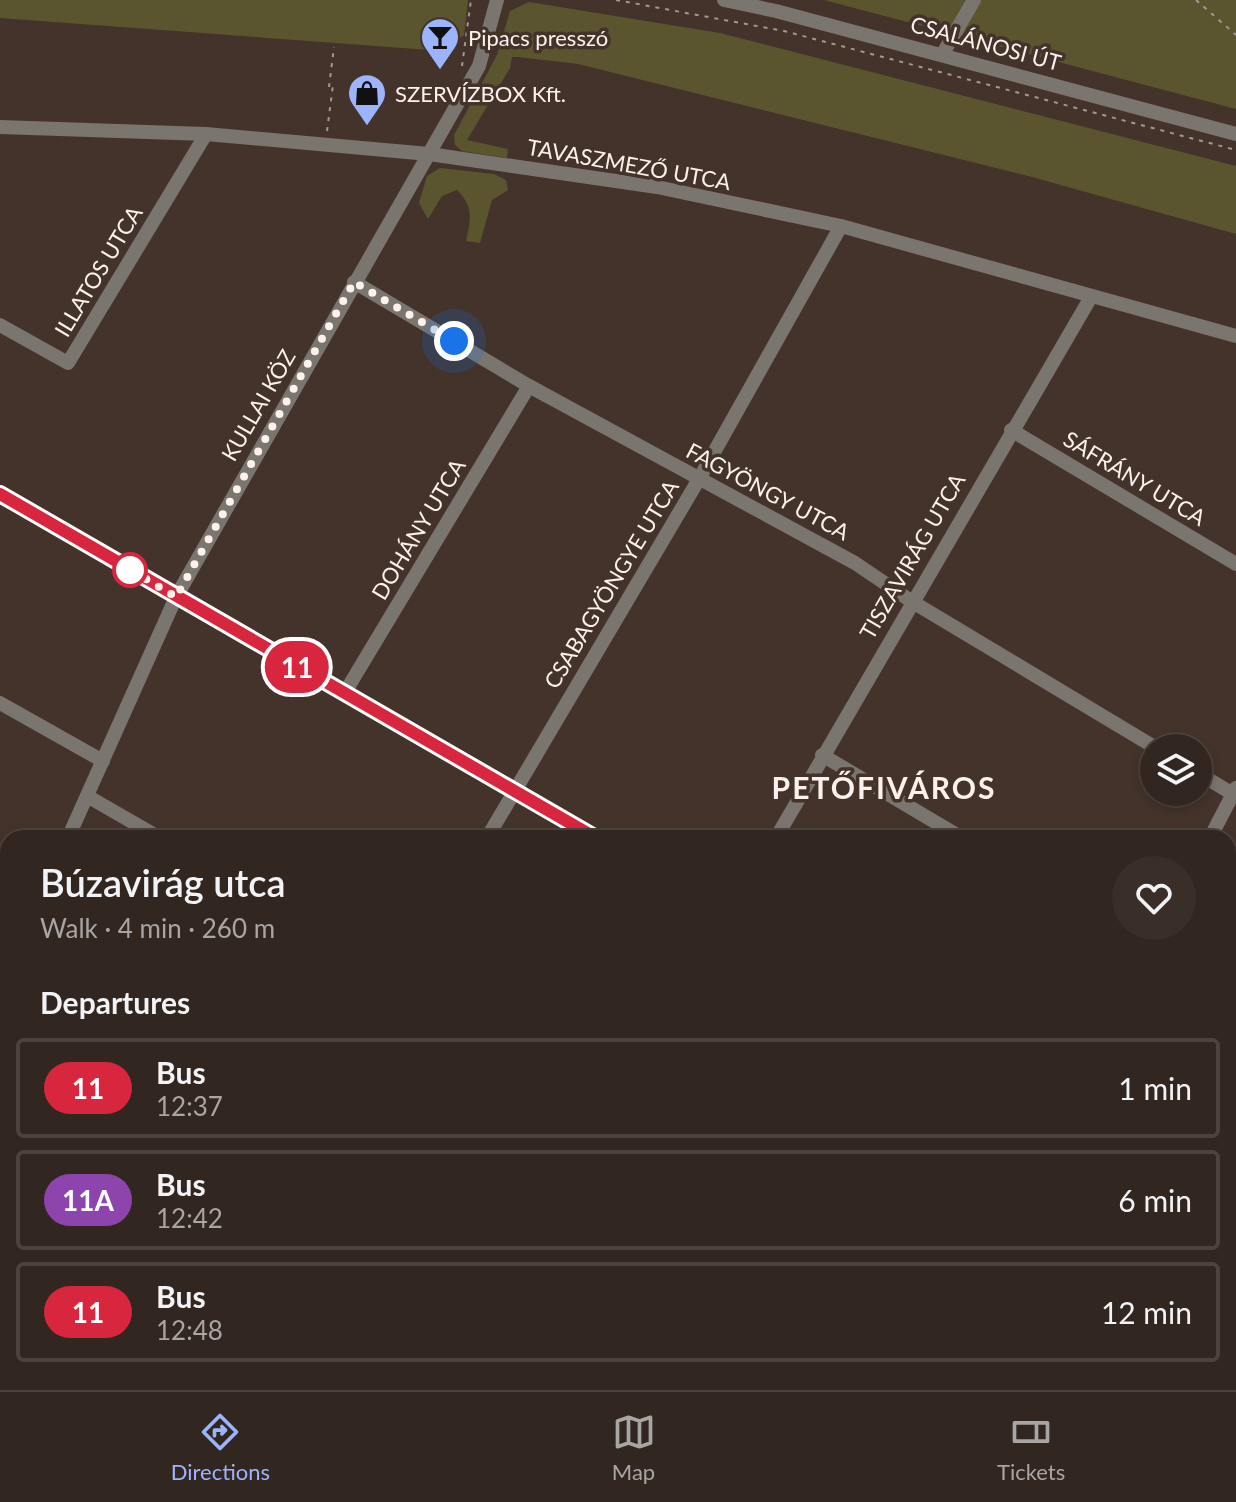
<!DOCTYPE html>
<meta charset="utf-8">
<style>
:root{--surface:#322620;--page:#3a2e29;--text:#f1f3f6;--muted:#a8a5a5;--line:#4d433e;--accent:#9db4fd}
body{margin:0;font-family:Lato,sans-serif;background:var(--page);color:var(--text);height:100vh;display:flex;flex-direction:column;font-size:30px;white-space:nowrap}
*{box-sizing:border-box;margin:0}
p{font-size:26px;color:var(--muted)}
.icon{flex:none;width:44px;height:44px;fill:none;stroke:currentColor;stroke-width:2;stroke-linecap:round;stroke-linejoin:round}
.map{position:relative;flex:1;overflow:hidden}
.drawer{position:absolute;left:0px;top:830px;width:1236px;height:560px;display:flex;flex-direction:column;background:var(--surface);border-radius:24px 24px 0 0;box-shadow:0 4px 12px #0003,0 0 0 2px var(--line)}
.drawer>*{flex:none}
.badge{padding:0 16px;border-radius:26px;font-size:28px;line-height:52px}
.tools{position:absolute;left:1140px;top:734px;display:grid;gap:16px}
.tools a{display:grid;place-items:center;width:72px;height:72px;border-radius:50%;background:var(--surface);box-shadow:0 4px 12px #0003,0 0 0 2px var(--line);font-size:40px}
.you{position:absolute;width:40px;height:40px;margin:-20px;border:6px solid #fff;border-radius:50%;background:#1a73e8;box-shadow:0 0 0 12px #1a73e833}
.map>.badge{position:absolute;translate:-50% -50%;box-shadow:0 0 0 4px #fff}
h2{padding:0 40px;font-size:30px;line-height:72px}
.round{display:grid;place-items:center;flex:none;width:84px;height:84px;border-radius:42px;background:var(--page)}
.summary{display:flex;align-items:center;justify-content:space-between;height:136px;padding:0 40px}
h1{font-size:38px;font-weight:600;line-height:60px}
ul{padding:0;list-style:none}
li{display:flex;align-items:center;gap:24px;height:100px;margin:0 16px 12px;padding:0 24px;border:4px solid var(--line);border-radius:8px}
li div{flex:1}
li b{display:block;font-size:30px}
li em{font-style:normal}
li .badge{min-width:88px;font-weight:700;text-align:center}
.tabs{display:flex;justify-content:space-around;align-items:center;height:112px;border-top:2px solid var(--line);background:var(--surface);font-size:22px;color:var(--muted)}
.tabs a{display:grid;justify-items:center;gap:4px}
.tabs .current{color:var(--accent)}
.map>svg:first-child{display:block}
</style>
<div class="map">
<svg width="1236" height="1390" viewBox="0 0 1236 1390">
<rect width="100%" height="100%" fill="#43332b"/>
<g fill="#5a552e">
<path d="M 0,0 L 468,0 L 464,35 L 443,51 L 0,18 Z"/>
<path d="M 824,0 L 1236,0 L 1236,109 Z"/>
<path d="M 529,2 L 720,33 L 1236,166 L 1236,234 L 1032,177 L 578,64 L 518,57 L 512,57 L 510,68 L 467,140 L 508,149 L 507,158 L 462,151 L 455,145 L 454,135 L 497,55 L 510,11 Z"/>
<path d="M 440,168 L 494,174 L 506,180 L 508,190 L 492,200 L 480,243 L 466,241 C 471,219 474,207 457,190 L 442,196 L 428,219 L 419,203 L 427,176 Z"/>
</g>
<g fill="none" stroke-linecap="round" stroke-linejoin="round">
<g stroke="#a59791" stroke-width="2" stroke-dasharray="4 6" stroke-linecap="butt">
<path d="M 616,0 L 784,31 L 1236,150"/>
<path d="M 1196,0 L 1236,35"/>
<path d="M 462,66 L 471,0"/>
<path d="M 329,87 L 334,47"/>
<path d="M 327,131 L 333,85"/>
</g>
<g stroke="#7a756e" stroke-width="14">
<path d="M 724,0 L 776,11 L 1236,134"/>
<path d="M 942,55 L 974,0"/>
<path d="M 0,127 L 206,134 L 429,154 L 657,187 L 841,226 L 1236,336"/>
<path d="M 354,282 L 529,386 L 855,563 L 911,601 L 1156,748"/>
<path d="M 0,325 L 68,363 L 206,134"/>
<path d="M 1011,430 L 1236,564"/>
<path d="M 0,494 L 596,838"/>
<path d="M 344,694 L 529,386"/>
<path d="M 0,703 L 103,761"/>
<path d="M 822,755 L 962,838"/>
<path d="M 1198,773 L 1233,794"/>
<path d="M 87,796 L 160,838"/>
<path d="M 68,838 L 176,597 L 479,66 L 497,0"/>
<path d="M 487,838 L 699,479 L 841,226"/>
<path d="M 776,838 L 1091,297"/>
<path d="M 1210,838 L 1236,788"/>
<path d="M 0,1068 L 8,1014"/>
<path d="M 1228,1196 L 1236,1197"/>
<path d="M 1228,1241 L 1236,1246"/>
<path d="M 1228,1270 L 1236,1258"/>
<path d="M 344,1382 L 358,1390"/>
<path d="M 723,1382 L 736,1390"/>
<path d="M 154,1390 L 159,1382"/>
<path d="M 655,1390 L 660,1382"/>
<path d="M 922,1390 L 926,1382"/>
<path d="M 1145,1390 L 1150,1382"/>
</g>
</g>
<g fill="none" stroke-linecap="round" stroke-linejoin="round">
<g stroke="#fff" stroke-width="18">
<path id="line" d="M 0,494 L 596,838"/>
</g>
<use href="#line" stroke="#d7263d" stroke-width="12"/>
<path stroke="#fcf1ec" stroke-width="8" stroke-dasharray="0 14.4" d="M 130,570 L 126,567 L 176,597 L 354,282 L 454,341"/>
</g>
<defs>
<g id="bar-pin" transform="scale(2)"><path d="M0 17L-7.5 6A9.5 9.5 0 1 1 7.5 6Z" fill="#9db4fd" stroke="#43332b"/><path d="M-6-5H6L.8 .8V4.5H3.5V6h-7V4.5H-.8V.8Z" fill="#111"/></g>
<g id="shop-pin" transform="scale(2)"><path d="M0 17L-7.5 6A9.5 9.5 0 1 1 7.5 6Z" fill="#9db4fd" stroke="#43332b"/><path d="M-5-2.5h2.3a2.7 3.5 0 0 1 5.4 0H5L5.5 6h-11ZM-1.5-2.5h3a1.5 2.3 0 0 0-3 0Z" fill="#111"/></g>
</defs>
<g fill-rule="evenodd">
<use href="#bar-pin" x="440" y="37"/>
<use href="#shop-pin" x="367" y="93"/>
</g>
<circle fill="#fff" stroke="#d7263d" stroke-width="4" cx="130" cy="570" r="16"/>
<g text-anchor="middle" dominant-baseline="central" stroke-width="7" stroke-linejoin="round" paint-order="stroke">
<g font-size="22" fill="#fcf1ec" stroke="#43332b" text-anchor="start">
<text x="468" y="37">Pipacs presszó</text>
<text x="395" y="93">SZERVÍZBOX Kft.</text>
</g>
<g font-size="22" fill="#fcf1ec" stroke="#43332b">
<text transform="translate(986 43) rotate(15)">CSALÁNOSI ÚT</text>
<text transform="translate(629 164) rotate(10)">TAVASZMEZŐ UTCA</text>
<text transform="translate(98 271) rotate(-59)">ILLATOS UTCA</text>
<text transform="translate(258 405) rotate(-60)">KULLAI KÖZ</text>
<text transform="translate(1135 478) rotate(31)">SÁFRÁNY UTCA</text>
<text transform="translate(768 491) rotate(28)">FAGYÖNGY UTCA</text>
<text transform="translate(418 529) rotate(-59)">DOHÁNY UTCA</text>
<text transform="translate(912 556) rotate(-60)">TISZAVIRÁG UTCA</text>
<text transform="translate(611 584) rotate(-59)">CSABAGYÖNGYE UTCA</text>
</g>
<g font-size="30" font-weight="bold" letter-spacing="2" fill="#fcf1ec" stroke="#43332b">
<text x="884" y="787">PETŐFIVÁROS</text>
</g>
</g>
</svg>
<div class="tools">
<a><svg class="icon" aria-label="layers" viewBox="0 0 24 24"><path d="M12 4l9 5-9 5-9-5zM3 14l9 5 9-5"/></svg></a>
</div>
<div class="you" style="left:454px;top:341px"></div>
<b class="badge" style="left:297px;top:667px;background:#d7263d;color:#fff">11</b>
<section class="drawer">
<div class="summary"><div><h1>Búzavirág utca</h1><p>Walk · 4 min · 260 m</p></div><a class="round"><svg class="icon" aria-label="heart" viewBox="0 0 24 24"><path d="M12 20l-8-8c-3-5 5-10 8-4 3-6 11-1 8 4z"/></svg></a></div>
<h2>Departures</h2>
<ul>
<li><span class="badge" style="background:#d7263d;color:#fff">11</span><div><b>Bus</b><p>12:37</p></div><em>1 min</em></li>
<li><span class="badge" style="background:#8e44ad;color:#fff">11A</span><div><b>Bus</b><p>12:42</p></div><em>6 min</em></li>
<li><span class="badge" style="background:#d7263d;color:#fff">11</span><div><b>Bus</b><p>12:48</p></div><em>12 min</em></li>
</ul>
</section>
</div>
<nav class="tabs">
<a class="current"><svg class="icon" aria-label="directions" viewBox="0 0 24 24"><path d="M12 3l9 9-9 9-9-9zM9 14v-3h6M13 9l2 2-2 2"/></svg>Directions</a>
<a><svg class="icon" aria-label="map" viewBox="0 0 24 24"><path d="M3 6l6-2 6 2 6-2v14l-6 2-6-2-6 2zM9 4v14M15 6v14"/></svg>Map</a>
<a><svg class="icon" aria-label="tickets" viewBox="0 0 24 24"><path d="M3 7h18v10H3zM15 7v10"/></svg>Tickets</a>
</nav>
